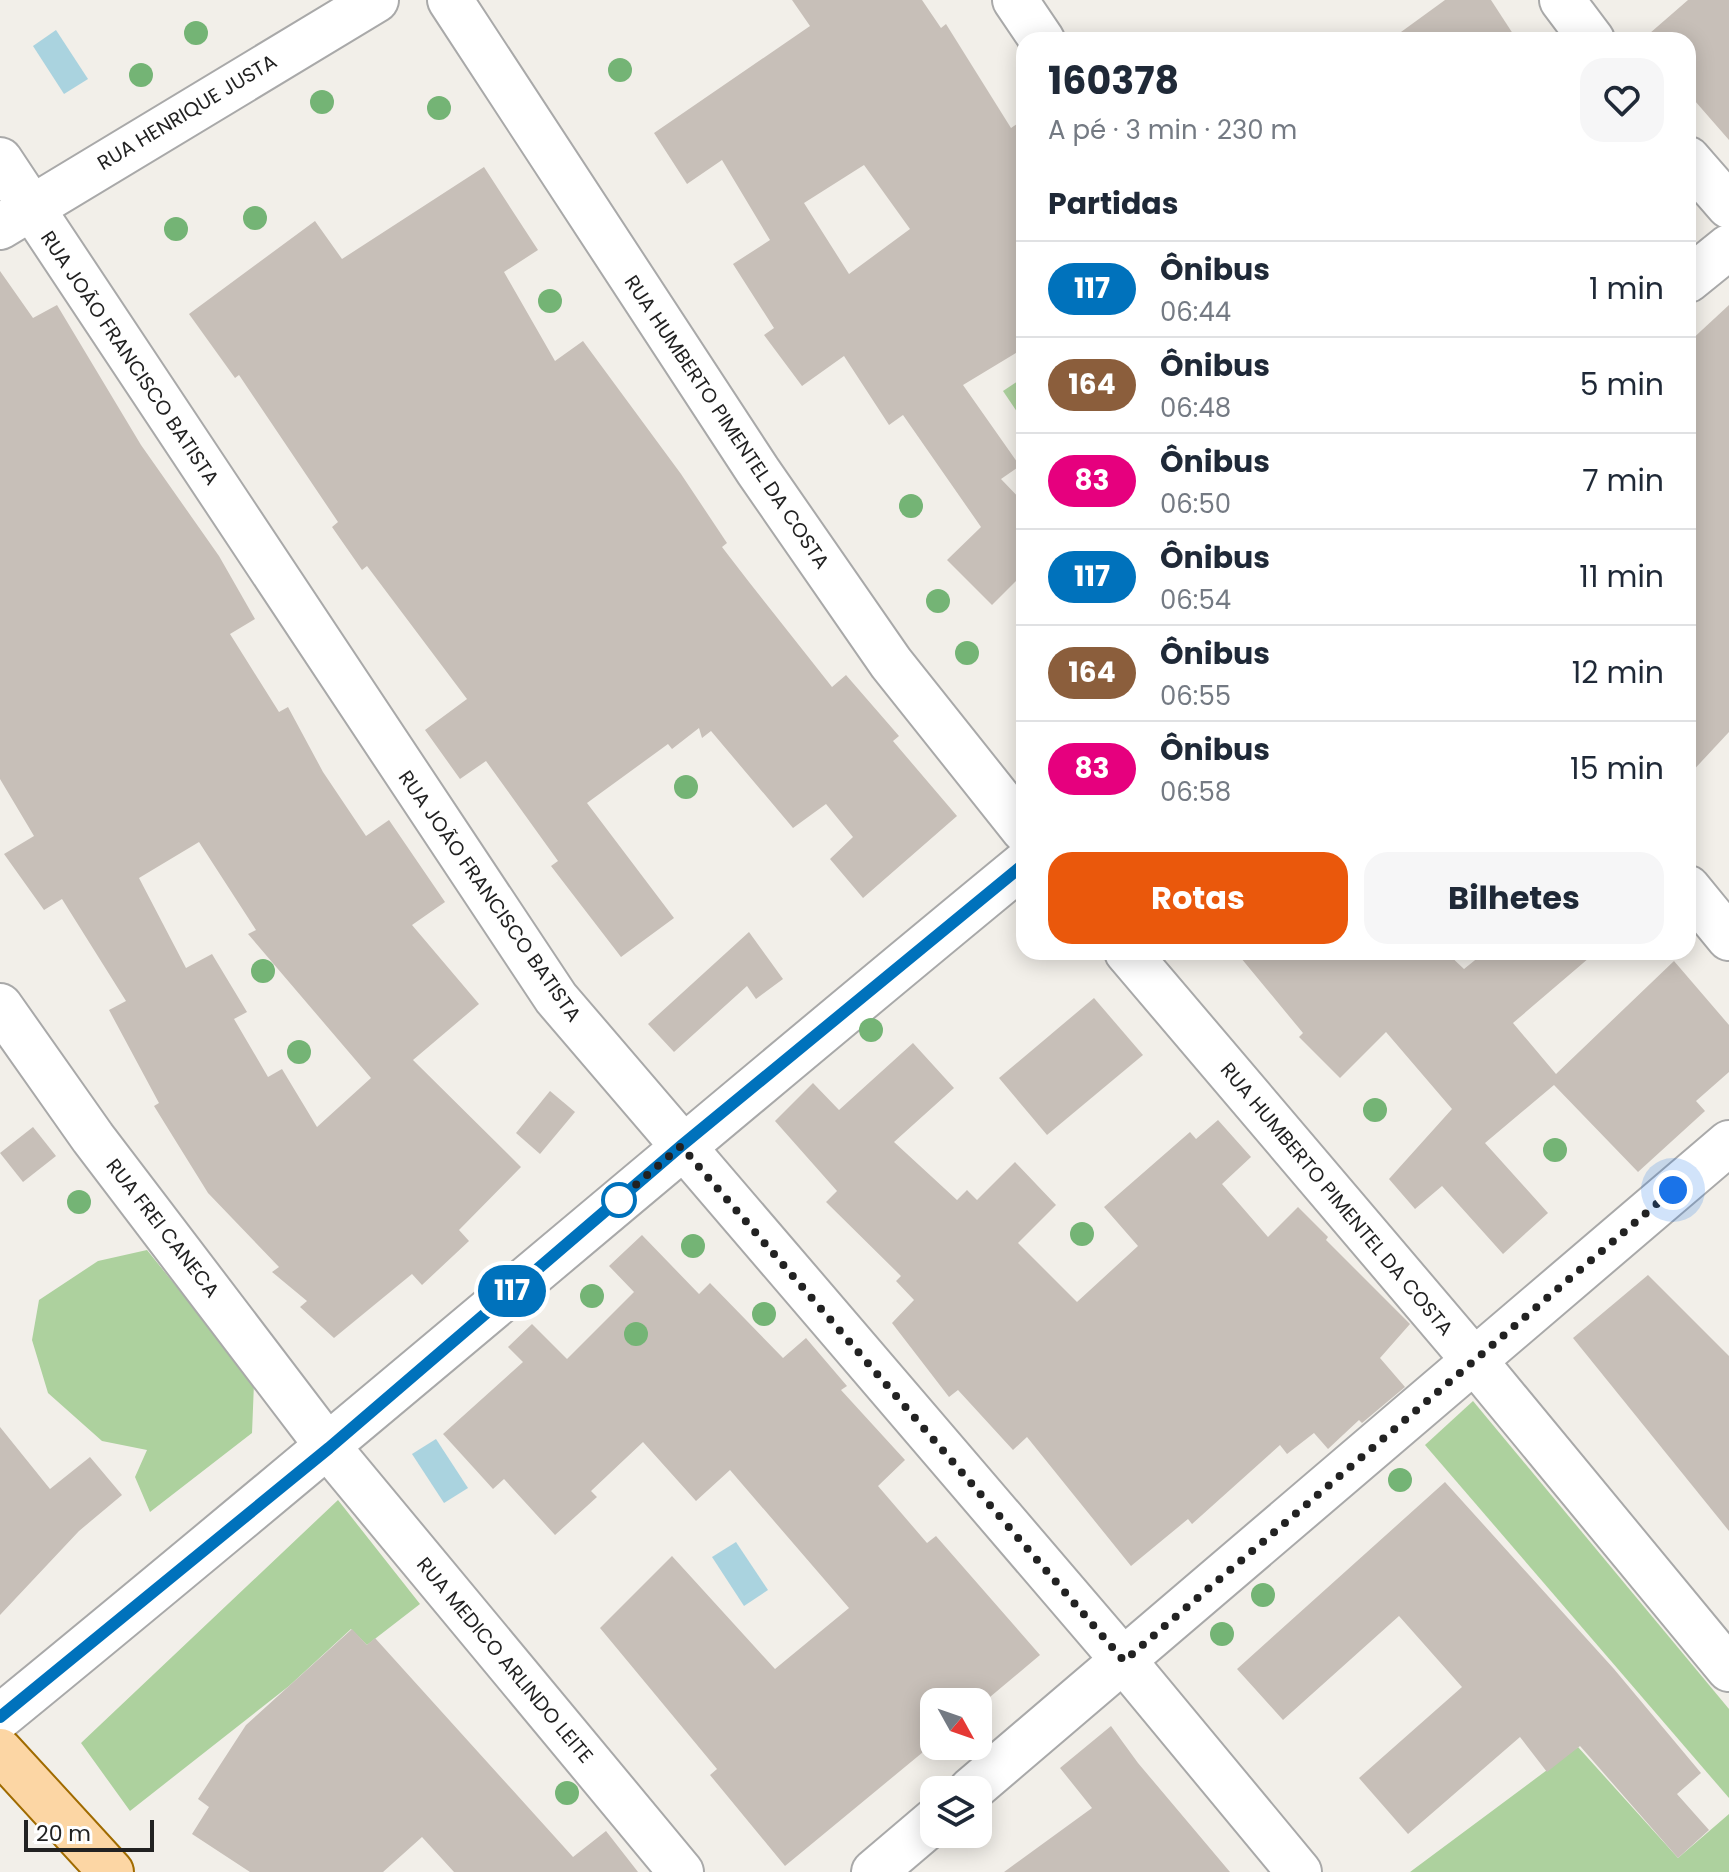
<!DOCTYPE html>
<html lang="pt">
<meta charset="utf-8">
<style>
:root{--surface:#fff;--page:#f6f6f7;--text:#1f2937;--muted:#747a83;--line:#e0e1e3;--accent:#ea580c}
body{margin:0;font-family:Poppins,sans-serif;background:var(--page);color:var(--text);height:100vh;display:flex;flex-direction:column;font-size:30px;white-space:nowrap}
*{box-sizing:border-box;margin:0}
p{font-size:26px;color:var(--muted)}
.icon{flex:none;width:44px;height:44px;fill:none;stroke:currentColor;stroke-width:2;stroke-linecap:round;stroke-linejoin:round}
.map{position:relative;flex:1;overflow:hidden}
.panel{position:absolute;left:1016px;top:32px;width:680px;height:928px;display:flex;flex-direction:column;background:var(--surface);border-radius:24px;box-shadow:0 4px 20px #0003}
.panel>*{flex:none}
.badge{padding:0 16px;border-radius:26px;font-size:28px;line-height:52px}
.needle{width:52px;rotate:130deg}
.buttons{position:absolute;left:920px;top:1688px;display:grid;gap:16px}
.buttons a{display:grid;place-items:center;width:72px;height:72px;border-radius:16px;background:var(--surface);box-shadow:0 4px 20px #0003;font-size:40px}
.scale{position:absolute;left:24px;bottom:20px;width:130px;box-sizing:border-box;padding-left:8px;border:4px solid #222;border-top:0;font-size:22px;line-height:28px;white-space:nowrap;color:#222;-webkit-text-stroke:6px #fff;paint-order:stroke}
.you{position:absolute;width:40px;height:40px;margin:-20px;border:6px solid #fff;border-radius:50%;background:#1a73e8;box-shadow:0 0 0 12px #1a73e833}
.map>.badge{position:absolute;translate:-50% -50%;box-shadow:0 0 0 4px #fff}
h2{padding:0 32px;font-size:30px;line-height:72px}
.round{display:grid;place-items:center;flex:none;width:84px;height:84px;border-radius:24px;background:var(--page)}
.summary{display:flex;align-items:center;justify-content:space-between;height:136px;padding:0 32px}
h1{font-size:38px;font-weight:700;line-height:60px}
.primary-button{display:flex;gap:16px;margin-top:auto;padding:16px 32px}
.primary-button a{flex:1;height:92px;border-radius:24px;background:var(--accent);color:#fff;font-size:32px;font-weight:700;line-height:92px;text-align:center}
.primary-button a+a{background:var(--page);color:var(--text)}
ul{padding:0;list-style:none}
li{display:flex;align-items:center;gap:24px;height:96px;padding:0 32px;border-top:2px solid var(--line)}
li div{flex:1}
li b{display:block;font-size:30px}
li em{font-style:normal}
li .badge{min-width:88px;font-weight:700;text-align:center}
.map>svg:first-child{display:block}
</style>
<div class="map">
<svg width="1729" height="1872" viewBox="0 0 1729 1872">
<rect width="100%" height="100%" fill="#f2efe9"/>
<g fill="#add19e">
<path d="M 1024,377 L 1024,422 L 1003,391 Z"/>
<path d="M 147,1250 L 254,1383 L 252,1433 L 150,1512 L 135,1477 L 147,1450 L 102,1441 L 48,1393 L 32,1340 L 39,1300 L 98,1261 Z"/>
<path d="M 1473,1401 L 1729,1709 L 1729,1798 L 1425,1445 Z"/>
<path d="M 338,1500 L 420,1604 L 367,1645 L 351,1629 L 289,1686 L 130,1811 L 81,1743 Z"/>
<path d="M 1578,1747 L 1678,1858 L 1729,1814 L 1729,1872 L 1410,1872 Z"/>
</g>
<g fill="#aad3df">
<path d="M 56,30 L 88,79 L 64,94 L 33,46 Z"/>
<path d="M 436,1439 L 468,1488 L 444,1503 L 412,1454 Z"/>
<path d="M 736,1542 L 768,1590 L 744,1606 L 712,1557 Z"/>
</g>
<g fill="#c7bfb8" fill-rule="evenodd">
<path d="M 792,0 L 922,0 L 941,28 L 946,24 L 1011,128 L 1024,119 L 1024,348 L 963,385 L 1020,466 L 1001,479 L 1024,503 L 1024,573 L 992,605 L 947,560 L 981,527 L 903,415 L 889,425 L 844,356 L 802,386 L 764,335 L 774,328 L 733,264 L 770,240 L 722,160 L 687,184 L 654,133 L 810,26 ZM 864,165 L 910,229 L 849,274 L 804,203 Z"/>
<path d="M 1445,0 L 1491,0 L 1517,40 L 1390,40 Z"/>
<path d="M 1688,0 L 1729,0 L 1729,140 L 1688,93 L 1688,40 L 1642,40 Z"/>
<path d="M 484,167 L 538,250 L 504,272 L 555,361 L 583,341 L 681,474 L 727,543 L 722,547 L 749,582 L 832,687 L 846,675 L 899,736 L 893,741 L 957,816 L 863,898 L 830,859 L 853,837 L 826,804 L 793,828 L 711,731 L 702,738 L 699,728 L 672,749 L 668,744 L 587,803 L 674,918 L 621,957 L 551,866 L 558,861 L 486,761 L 460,779 L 425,730 L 467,699 L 367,566 L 362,570 L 332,527 L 338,522 L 239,375 L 235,378 L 189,314 L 315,221 L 342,259 Z"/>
<path d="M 0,271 L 33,318 L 57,305 L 141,445 L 219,556 L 255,619 L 230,634 L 279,712 L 288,707 L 323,772 L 366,836 L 389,820 L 445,902 L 412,925 L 479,1004 L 413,1060 L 521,1167 L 459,1230 L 469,1241 L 422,1285 L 412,1274 L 334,1338 L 300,1307 L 307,1301 L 272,1272 L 279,1267 L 208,1193 L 154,1106 L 159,1103 L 109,1010 L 126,1001 L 62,899 L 44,910 L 4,854 L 34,836 L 0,779 ZM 199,842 L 256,930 L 248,934 L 371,1078 L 317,1127 L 282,1069 L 268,1077 L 234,1019 L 247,1012 L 212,954 L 186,968 L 139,878 Z"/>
<path d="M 1729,305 L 1729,732 L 1688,776 L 1688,343 Z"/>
<path d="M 749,932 L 783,979 L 756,999 L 747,986 L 674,1052 L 648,1024 Z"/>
<path d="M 1236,952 L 1446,952 L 1464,969 L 1485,952 L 1596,952 L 1513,1023 L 1556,1074 L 1674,961 L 1729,1025 L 1729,1072 L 1696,1101 L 1705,1111 L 1638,1172 L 1554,1085 L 1485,1143 L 1548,1213 L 1503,1254 L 1442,1186 L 1415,1209 L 1389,1179 L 1452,1109 L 1386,1032 L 1340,1078 L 1299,1037 L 1303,1033 Z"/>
<path d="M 1094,998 L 1143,1055 L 1047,1135 L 999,1078 Z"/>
<path d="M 913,1043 L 954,1088 L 894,1142 L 957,1200 L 967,1190 L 977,1200 L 1015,1162 L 1056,1205 L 1018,1243 L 1077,1302 L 1138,1246 L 1104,1207 L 1190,1132 L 1196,1139 L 1218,1120 L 1251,1157 L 1222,1184 L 1268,1237 L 1298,1207 L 1328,1237 L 1326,1240 L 1410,1324 L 1380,1358 L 1405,1387 L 1362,1423 L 1359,1420 L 1328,1449 L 1314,1433 L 1287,1454 L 1280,1445 L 1192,1524 L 1188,1519 L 1131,1566 L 1027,1437 L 1013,1450 L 958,1390 L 949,1397 L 892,1323 L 914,1300 L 896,1281 L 901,1276 L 826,1202 L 837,1191 L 775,1121 L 813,1083 L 839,1110 Z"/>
<path d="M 550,1091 L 575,1112 L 540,1154 L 516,1133 Z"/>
<path d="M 33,1127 L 56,1156 L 23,1182 L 0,1153 Z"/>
<path d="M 642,1235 L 699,1294 L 710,1283 L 783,1358 L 806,1338 L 847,1386 L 841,1390 L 905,1460 L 878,1486 L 927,1543 L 936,1536 L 1040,1655 L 978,1707 L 978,1702 L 934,1702 L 934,1743 L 785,1866 L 710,1775 L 717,1769 L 600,1628 L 672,1556 L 775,1669 L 849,1608 L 730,1470 L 696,1501 L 643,1442 L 591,1491 L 597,1497 L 555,1535 L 504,1479 L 493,1489 L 443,1434 L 523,1362 L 508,1347 L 532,1324 L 567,1359 L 634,1292 L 609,1266 Z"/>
<path d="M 1648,1275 L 1729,1356 L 1729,1531 L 1573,1338 Z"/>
<path d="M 0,1427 L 50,1489 L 90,1457 L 122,1495 L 79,1531 L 0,1615 Z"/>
<path d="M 1445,1482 L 1614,1669 L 1701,1773 L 1677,1794 L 1709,1830 L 1678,1858 L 1580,1746 L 1547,1772 L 1520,1737 L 1408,1834 L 1359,1778 L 1462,1687 L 1399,1616 L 1283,1720 L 1237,1669 Z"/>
<path d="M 352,1629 L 367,1645 L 375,1638 L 573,1857 L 606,1831 L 638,1872 L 454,1872 L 422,1837 L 383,1872 L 250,1872 L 192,1834 L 209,1807 L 198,1799 L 246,1725 Z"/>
<path d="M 1111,1726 L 1138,1763 L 1230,1872 L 1004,1872 L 1092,1808 L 1060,1768 Z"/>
</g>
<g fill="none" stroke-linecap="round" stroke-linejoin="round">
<g stroke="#a9a9a9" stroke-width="48">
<g id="minor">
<path d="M 450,0 L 758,471 L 891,663 L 1024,830"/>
<path d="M 1015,0 L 1042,40"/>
<path d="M 1562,0 L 1592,40"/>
<path d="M 1688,159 L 1729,206"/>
<path d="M 0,160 L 556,998 L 1124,1661 L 1299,1872"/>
<path d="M 0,227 L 376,0"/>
<path d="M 1688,280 L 1729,247"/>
<path d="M 1688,888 L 1729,938"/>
<path d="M 1127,952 L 1473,1359 L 1729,1669"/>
<path d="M 0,1006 L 93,1138 L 329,1448 L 681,1872"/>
<path d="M 0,1717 C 344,1436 681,1146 1024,864"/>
<path d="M 971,1790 L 1729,1143"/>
<path d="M 874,1872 L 934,1821"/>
</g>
</g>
<g stroke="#a06b00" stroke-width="48">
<path id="primary" d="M 0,1751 L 111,1872"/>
</g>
<use href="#minor" stroke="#fff" stroke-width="44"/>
<use href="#primary" stroke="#fcd6a4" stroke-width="44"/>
</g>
<g fill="#74b475">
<circle cx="196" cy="33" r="12"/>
<circle cx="620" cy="70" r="12"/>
<circle cx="141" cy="75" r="12"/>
<circle cx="322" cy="102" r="12"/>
<circle cx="439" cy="108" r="12"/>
<circle cx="255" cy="218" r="12"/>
<circle cx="176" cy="229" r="12"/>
<circle cx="550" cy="301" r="12"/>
<circle cx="911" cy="506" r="12"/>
<circle cx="938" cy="601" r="12"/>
<circle cx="967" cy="653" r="12"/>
<circle cx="686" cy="787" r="12"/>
<circle cx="263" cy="971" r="12"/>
<circle cx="871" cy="1030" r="12"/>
<circle cx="299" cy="1052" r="12"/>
<circle cx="1375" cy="1110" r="12"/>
<circle cx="1555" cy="1150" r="12"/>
<circle cx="79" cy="1202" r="12"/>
<circle cx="1082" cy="1234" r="12"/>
<circle cx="693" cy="1246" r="12"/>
<circle cx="592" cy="1296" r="12"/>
<circle cx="764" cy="1314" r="12"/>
<circle cx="636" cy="1334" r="12"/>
<circle cx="1400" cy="1480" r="12"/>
<circle cx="1263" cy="1595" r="12"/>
<circle cx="1222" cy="1634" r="12"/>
<circle cx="567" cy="1793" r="12"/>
</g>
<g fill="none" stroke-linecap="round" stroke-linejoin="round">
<g stroke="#fff" stroke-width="18">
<path id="line" d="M 0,1717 L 329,1448 L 681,1146 L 1024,864"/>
</g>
<use href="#line" stroke="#0072bc" stroke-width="12"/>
<path stroke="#222" stroke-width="8" stroke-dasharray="0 14.4" d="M 619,1200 L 611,1206 L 681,1146 L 1124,1661 L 1673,1190"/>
</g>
<circle fill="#fff" stroke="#0072bc" stroke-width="4" cx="619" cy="1200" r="16"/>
<g text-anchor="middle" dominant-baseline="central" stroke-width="6" stroke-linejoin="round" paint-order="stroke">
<g font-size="20" fill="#222" stroke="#fff">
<text transform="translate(187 112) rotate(-31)">RUA HENRIQUE JUSTA</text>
<text transform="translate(130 358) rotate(56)">RUA JOÃO FRANCISCO BATISTA</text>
<text transform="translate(727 422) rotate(56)">RUA HUMBERTO PIMENTEL DA COSTA</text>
<text transform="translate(490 896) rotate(55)">RUA JOÃO FRANCISCO BATISTA</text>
<text transform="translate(1337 1199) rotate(50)">RUA HUMBERTO PIMENTEL DA COSTA</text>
<text transform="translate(163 1228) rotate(52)">RUA FREI CANECA</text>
<text transform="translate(505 1660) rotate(50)">RUA MEDICO ARLINDO LEITE</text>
</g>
</g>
</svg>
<div class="buttons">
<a><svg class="needle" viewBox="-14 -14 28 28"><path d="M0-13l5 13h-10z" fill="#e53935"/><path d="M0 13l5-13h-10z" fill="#747a83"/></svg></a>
<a><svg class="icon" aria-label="layers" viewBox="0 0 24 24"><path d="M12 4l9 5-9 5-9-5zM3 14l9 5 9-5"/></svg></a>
</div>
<div class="scale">20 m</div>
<div class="you" style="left:1673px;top:1190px"></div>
<b class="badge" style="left:512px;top:1291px;background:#0072bc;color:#fff">117</b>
<section class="panel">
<div class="summary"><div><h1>160378</h1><p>A pé · 3 min · 230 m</p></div><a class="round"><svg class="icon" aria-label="heart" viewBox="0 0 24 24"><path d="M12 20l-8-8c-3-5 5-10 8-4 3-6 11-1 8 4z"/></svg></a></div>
<h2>Partidas</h2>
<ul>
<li><span class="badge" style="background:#0072bc;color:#fff">117</span><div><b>Ônibus</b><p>06:44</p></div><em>1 min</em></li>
<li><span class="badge" style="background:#8b5e3c;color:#fff">164</span><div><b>Ônibus</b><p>06:48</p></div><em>5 min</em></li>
<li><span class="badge" style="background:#e6007e;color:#fff">83</span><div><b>Ônibus</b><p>06:50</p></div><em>7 min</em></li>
<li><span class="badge" style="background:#0072bc;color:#fff">117</span><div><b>Ônibus</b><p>06:54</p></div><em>11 min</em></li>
<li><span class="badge" style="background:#8b5e3c;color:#fff">164</span><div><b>Ônibus</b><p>06:55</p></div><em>12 min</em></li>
<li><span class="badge" style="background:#e6007e;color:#fff">83</span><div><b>Ônibus</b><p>06:58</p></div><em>15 min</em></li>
</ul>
<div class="primary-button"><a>Rotas</a><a>Bilhetes</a></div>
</section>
</div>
